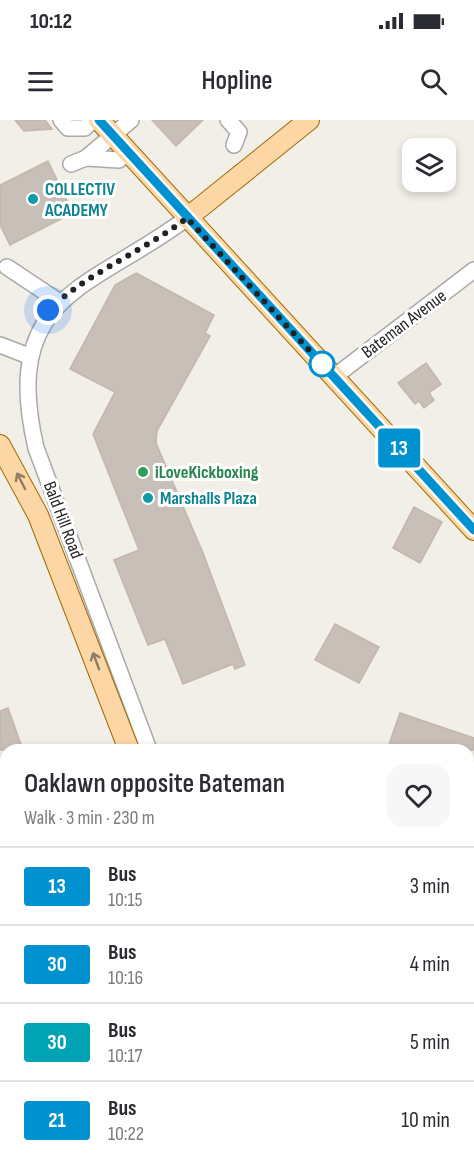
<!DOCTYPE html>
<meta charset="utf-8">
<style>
:root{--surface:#fff;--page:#f7f7f7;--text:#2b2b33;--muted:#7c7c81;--line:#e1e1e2}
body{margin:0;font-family:"Sofia Sans Condensed",sans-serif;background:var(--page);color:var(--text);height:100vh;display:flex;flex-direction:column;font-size:22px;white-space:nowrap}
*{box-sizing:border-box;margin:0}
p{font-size:20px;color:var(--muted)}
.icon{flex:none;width:33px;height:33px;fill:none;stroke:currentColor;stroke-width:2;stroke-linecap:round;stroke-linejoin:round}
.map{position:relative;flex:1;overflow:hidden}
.panel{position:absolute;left:0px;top:624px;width:474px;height:428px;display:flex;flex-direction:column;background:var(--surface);border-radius:18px 18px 0 0;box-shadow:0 3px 9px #0003}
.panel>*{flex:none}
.badge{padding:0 12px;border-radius:4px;font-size:21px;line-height:39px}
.buttons{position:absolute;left:402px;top:18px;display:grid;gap:12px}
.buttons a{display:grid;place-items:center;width:54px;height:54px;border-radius:12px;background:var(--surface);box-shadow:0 3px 9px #0003;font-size:30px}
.you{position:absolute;width:30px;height:30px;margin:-15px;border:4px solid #fff;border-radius:50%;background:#1a73e8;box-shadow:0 0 0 9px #1a73e833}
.map>.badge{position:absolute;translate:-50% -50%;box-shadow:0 0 0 3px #fff}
.round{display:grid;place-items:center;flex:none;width:63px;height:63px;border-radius:18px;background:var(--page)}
.overview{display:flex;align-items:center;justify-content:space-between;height:102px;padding:0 24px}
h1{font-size:28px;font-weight:600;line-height:45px}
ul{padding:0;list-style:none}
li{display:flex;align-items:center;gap:18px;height:78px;padding:0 24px;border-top:2px solid var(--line)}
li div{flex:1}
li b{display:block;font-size:22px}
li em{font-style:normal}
li .badge{min-width:66px;font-weight:700;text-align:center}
.status{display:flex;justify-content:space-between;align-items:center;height:42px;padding:0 30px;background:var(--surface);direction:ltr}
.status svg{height:16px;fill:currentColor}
header{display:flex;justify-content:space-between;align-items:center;height:78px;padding:0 24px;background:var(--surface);font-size:27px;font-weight:600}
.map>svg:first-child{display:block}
</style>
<div class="status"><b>10:12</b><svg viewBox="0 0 49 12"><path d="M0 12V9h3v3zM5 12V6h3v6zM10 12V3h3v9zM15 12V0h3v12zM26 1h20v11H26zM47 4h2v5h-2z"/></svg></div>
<header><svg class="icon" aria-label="menu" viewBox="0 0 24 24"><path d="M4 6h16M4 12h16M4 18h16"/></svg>Hopline<svg class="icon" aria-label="search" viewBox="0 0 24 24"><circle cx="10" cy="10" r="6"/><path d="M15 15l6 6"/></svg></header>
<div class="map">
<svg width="474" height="1051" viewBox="0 0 474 1051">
<rect width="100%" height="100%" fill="#f2efe9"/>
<path fill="#add19e" d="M 0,822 L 6,827 L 6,926 L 0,928 Z"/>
<g fill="#c6e0d4">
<path d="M 0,854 L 6,859 L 6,900 L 0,895 Z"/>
<path d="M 184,1046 L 237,1046 L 239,1051 L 188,1051 Z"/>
</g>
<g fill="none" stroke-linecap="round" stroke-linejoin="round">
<g stroke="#aad3df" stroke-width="3">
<path d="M 0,868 L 6,873"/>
<path d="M 204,1046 L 209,1051"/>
</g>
</g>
<g fill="#c7bfb8" stroke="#c4b6ab" stroke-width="1.5">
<path d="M 15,0 L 45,0 L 52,9 L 24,11 Z"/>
<path d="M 152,0 L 203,0 L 176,26 Z"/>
<path d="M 48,41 L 73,93 L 10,125 L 0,105 L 0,65 Z"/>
<path d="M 136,153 L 214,195 L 205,213 L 210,216 L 157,311 L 156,323 L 203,433 L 245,545 L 235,549 L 233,544 L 183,564 L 165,519 L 148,525 L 114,440 L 139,430 L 93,314 L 115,272 L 70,249 L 115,165 Z"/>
<path d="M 426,243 L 441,264 L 429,273 L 434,280 L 424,288 L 419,281 L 415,284 L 398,263 Z"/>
<path d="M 414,387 L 442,402 L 420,443 L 393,428 Z"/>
<path d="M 335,504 L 379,527 L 359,563 L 315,540 Z"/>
<path d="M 8,588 L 23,630 L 0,630 L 0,591 Z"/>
<path d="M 400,593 L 474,618 L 474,630 L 387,630 Z"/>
</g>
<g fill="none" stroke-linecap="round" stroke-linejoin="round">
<g stroke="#a9a9a9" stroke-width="18">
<g id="minor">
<path d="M 61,0 L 68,8 L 85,8 L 93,0"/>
<path d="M 228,0 L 239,12 L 234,25"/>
<path d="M 86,38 L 119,40 L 128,32"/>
<path d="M 71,44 L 86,38 L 131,0"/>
<path d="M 7,147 L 58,181"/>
<path d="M 0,225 L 26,235"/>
<path d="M 334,257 L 474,150"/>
<path d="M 149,630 L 36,328 C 0,173 91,170 187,98"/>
<path d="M 468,790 L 474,779"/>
<path d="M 468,941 L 474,943"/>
<path d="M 468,1001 L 471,1002 L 474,993"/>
<path d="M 436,1046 L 452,1051"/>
</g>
</g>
<g stroke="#a06b00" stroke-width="22">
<g id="major">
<path d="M 99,0 L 474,410"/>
<path d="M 187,98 L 309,0"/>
<path d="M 0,325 L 38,395 L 129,630"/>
<path d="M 0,821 L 6,826"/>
<path d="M 262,1046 L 263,1051"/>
<path d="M 298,1046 L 303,1051"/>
<path d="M 334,1046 L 340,1051"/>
</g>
</g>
<use href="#minor" stroke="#fff" stroke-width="15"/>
<use href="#major" stroke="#fcd6a4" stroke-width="20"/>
</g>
<defs><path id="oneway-shaft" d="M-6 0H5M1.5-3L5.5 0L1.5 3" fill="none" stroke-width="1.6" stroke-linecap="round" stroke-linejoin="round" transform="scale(1.5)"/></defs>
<g stroke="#8f7c63">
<use href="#oneway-shaft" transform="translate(21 361) rotate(-117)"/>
<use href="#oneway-shaft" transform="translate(96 541) rotate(-110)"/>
</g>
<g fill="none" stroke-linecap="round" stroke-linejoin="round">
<g stroke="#fff" stroke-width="14">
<path id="line" d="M 99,0 L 474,410"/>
</g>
<use href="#line" stroke="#0092d0" stroke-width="9"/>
<path stroke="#222" stroke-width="6" stroke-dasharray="0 10.8" d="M 48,190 C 91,151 142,132 187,98 L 322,244"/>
</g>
<g fill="#0f9aa8" stroke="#fff" stroke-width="2">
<circle cx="33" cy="79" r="6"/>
<circle cx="148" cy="378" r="6"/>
</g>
<circle fill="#fff" stroke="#0092d0" stroke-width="3" cx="322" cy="244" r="12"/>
<circle fill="#2e9e5b" stroke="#fff" stroke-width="2" cx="143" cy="352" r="6"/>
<g text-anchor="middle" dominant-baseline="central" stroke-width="6" stroke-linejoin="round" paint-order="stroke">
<g font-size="18" font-weight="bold" fill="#0d838f" stroke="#fff" text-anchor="start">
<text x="45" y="69">COLLECTIV<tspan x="45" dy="21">ACADEMY</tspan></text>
<text x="160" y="378">Marshalls Plaza</text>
</g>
<g font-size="18" fill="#222" stroke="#fff">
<text transform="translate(404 204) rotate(-37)">Bateman Avenue</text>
<text transform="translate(63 400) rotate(69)">Bald Hill Road</text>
</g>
<g font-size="18" font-weight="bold" fill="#27864d" stroke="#fff" text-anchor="start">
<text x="155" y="352">iLoveKickboxing</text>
</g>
</g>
</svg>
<div class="buttons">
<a><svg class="icon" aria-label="layers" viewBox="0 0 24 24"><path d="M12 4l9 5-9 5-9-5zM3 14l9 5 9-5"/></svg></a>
</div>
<div class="you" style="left:48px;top:190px"></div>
<b class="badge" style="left:399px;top:328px;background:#0092d0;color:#fff">13</b>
<section class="panel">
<div class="overview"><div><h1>Oaklawn opposite Bateman</h1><p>Walk · 3 min · 230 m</p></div><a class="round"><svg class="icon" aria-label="heart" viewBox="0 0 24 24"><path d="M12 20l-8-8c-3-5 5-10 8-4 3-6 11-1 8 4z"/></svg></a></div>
<ul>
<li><span class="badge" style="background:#0092d0;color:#fff">13</span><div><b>Bus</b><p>10:15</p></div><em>3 min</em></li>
<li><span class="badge" style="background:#0092d0;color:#fff">30</span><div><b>Bus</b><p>10:16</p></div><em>4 min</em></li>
<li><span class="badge" style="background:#00a3b4;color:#fff">30</span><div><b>Bus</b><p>10:17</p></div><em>5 min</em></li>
<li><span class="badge" style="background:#0092d0;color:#fff">21</span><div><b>Bus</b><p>10:22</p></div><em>10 min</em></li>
</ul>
</section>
</div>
